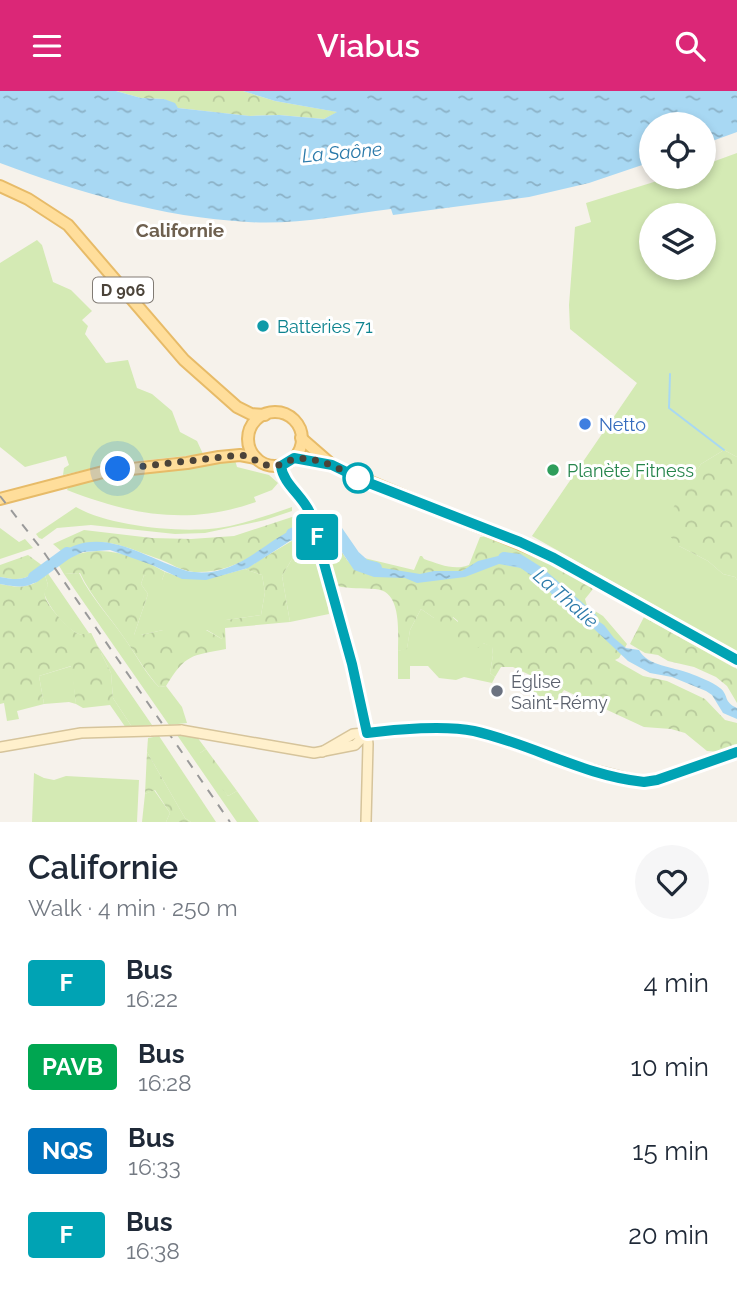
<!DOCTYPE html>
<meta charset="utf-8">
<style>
:root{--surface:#fff;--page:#f6f6f7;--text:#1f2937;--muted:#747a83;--accent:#db2777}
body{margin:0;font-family:Raleway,sans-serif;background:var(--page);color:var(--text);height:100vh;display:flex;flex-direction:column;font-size:26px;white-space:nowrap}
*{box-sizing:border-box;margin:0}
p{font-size:23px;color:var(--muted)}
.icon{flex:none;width:38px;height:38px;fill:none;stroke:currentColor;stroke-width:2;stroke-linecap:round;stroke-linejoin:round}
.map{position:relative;height:731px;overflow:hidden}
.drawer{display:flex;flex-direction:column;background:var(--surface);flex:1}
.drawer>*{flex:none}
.badge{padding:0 14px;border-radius:5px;font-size:24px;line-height:46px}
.tools{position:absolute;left:639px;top:21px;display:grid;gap:14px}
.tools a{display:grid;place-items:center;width:77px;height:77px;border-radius:50%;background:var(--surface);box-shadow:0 4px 10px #0003;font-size:35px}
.you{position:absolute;width:35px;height:35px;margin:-18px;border:5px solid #fff;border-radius:50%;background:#1a73e8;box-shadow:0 0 0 10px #1a73e833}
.map>.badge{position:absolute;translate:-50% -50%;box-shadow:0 0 0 4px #fff}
.round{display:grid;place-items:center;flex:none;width:74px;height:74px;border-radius:37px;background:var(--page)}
.overview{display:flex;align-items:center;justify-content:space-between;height:119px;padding:0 28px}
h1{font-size:33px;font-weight:600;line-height:52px}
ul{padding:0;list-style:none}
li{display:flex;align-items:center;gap:21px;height:84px;padding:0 28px}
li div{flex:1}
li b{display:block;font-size:26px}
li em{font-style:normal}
li .badge{min-width:77px;font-weight:700;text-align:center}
header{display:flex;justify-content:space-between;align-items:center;height:91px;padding:0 28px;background:var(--accent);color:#fff;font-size:32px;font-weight:600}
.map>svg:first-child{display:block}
</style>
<header><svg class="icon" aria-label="menu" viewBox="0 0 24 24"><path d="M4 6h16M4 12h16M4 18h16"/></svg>Viabus<svg class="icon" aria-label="search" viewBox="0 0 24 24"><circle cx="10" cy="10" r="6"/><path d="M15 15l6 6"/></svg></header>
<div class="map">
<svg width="737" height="731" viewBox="0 0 737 731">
<defs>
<pattern id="forest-crowns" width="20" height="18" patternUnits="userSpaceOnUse" patternTransform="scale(1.75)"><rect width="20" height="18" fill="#d4eab4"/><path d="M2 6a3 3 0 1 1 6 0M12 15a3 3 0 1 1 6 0" fill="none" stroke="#b8ca9c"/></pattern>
<pattern id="water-ripples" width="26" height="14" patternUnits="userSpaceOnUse" patternTransform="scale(1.75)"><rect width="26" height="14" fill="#a8d8f3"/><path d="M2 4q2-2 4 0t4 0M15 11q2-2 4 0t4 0" fill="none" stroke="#8bb1c6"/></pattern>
</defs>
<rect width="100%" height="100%" fill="#f6f2eb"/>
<g fill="#d4eab4" fill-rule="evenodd">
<path d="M 737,62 L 737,366 L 724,359 L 701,373 L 687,396 L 679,455 L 708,470 L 723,483 L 735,486 L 737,489 L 737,561 L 532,445 L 637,292 L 570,238 L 569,214 L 575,136 L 591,131 L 586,112 L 670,86 L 704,86 L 704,74 ZM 651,124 L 704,124 L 704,177 L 651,177 Z"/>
<path d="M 37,149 L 42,154 L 53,191 L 71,199 L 92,220 L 82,229 L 88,235 L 85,243 L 106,272 L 128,269 L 137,297 L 152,303 L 172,320 L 180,341 L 197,350 L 203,363 L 112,373 L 63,384 L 64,377 L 69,374 L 66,365 L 25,376 L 0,356 L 0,172 Z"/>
<path d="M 235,369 L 237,376 L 269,384 L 278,392 L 272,399 L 254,406 L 256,411 C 188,435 132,424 67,399 L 69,395 C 123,380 180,381 235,369 Z"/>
<path d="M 76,416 C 110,436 191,444 230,435 C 251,430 272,423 292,416 L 292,420 L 265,429 L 205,442 L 175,443 L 91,434 L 57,437 L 42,448 L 39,447 L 36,443 Z"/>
<path d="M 0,437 L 19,451 L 25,448 L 33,457 L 0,468 Z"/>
<path d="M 312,452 L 325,497 L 329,523 L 290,531 L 282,485 L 299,456 Z"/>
<path d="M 245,478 L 262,484 L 265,501 L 261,524 L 226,529 L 222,548 L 207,539 L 163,539 L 141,544 L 134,544 L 148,503 L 141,493 L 144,484 L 162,489 L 165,481 C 197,493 214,486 245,478 Z"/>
<path d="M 47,481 L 152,634 L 132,636 L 113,607 L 111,582 L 91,542 C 87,543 83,544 79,543 C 67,539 46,513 44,501 L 48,494 L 45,484 Z"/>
<path d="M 79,482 C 91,507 111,527 127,551 C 138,567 145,582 159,596 L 166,595 L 182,616 L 187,632 L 169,634 L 64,483 Z"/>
<path d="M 421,518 L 434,527 L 452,526 L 483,552 L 492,555 L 493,564 L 490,582 L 495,586 L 492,592 L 464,586 L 456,589 L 439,587 L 428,575 L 410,575 L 410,588 L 398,588 L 398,560 L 407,557 L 410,539 Z"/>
<path d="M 72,575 L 76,613 L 69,611 L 44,613 L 39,585 Z"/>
<path d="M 538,578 L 564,599 L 552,615 L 525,594 Z"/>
<path d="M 177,644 L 197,646 L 206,658 L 200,662 L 228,705 L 237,700 L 259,731 L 237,731 Z"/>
<path d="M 159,645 L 216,731 L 191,731 L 185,727 L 147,661 L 148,647 Z"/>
<path d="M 34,682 L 44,687 L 54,689 L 66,685 L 139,689 L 137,731 L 32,731 Z"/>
<path d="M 154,699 L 170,722 L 166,731 L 142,731 L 145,703 Z"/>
</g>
<g fill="url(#forest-crowns)">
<path d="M 116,0 L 243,0 L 275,10 L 338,21 L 324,28 L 279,24 L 249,25 L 178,17 L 164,8 L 141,7 Z"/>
<path d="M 724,359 L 737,366 L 737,489 L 735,486 L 723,483 L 708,470 L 679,455 L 668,443 L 671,420 L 701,373 Z"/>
<path d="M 295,425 L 300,434 C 267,455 236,483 194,481 C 181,480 170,472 159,468 C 116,453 106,444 61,460 L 53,453 L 84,439 L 152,447 L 191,448 L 234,445 Z"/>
<path d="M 325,440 L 329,442 L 347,469 L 358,480 L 360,466 L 414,479 L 420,465 L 422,465 L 424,468 C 439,473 454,480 469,474 L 480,446 L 493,444 L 583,487 L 593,498 L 585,508 L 587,515 L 603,525 L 627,553 L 619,567 L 615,569 L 643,585 L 667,590 L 705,608 L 725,629 L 737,632 L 737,654 L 719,661 L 707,660 L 685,642 L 671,638 L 644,636 L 564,599 L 538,578 L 532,585 L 513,576 L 501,576 L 495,586 L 490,582 L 493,564 L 492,556 L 483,552 L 478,557 L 460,550 L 456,542 L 458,530 L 453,526 L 447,538 L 438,539 L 434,527 L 421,518 L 410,539 L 407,558 L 398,560 C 398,541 402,499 375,498 C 362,497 350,498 337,495 L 318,442 Z"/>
<path d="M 310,444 L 312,452 L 299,456 L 282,485 L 290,531 L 225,537 L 226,558 C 190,565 186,563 166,595 L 159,596 C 146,582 138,567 127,551 C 111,527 92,507 80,482 L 64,483 L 58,473 C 91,449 133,462 165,481 L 162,489 L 153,492 L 148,486 L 144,484 L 141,493 L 148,503 L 134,544 L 141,544 L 163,539 L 206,539 L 222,548 L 223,540 L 219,534 L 226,529 L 261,524 L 265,501 L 262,484 L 245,478 L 295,448 Z"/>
<path d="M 28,464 L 43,475 C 26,489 21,490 0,486 L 0,474 Z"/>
<path d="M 45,484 L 48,494 C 46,499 44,500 45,505 C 46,514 71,541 79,543 C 83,544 87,542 91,542 L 111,582 L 113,607 L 132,636 L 126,637 L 110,614 L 83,617 L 76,613 L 71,575 L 39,585 L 44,613 L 17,620 L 19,628 L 7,630 L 4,612 L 0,613 L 0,493 C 18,497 32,498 45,484 Z"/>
<path d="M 644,526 L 737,578 L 737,612 L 727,595 L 716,586 L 694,576 L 668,570 L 658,564 L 645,562 L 630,553 Z"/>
<path d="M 206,658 L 237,700 L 228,705 L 200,670 L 200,662 Z"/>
<path d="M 147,661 L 185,727 L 191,731 L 166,731 L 170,722 L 155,699 L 145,703 Z"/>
</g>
<g fill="url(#water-ripples)">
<path d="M 0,0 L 116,0 L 141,7 L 164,8 L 175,12 L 178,17 L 250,25 L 279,24 L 324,28 L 337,21 L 275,10 L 243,0 L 737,0 L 737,41 L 704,53 L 704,33 L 651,33 L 651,71 L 589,92 L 529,106 L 393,124 L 391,118 C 344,124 295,134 248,131 C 161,126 80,102 0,72 Z"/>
<path d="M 325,430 L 335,439 L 357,469 L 371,475 L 420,483 L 434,480 L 462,480 L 478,470 L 498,465 L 514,467 L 547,487 L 569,510 L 604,534 L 614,547 L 626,557 L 639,559 C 647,575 674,576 689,582 C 699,586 711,590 720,597 C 729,604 723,611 737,617 L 737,628 L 723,622 L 712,604 L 706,600 L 672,586 L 650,582 L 628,570 L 593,537 L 561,514 L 544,494 L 521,477 L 499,473 L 465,486 L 417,492 L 405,487 L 374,486 L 354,479 L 329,442 L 318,442 L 316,432 Z"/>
<path d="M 307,432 L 310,444 L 290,450 L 248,477 L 206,489 L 182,488 L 152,474 L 110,459 L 83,461 L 58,473 L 53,467 C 99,430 141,466 187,480 C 238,490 265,446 307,432 Z"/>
<path d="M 43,475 L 47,481 C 32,498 22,497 0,493 L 0,486 C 21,490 26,489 43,475 Z"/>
</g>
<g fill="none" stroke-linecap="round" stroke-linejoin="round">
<path stroke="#a8d8f3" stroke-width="2" d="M 670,283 L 669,317 L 724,359"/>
<g stroke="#a8d8f3" stroke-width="12">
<path d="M 292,443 L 323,433 L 334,436 L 354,465 L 364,474 L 376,477"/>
<path d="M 504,467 L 519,469 L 538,481 L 591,527"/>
<path d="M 34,486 L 67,462"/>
</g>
<g stroke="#d6c49b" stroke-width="12">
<g id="secondary">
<path d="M 280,375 C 283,393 303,405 310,422 L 365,626 L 368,653 L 366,731"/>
<path d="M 181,639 L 314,662 L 355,654 L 367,642"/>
<path d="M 0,656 L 81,642 L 151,640"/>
<path d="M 322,661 L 353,643 L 396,639 L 465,638 L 486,643 L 563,671 L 644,691 L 657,689 L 737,661"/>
</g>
</g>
<g stroke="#e7bb68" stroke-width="14">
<g id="primary">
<path d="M 0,95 L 28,108 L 68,134 L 184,269 L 237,316 L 251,323 L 265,324"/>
<circle cx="275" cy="348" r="27"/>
<path d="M 301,347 L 332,374 L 344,380 L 554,467 L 737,570"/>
<path d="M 294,367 L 332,374"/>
<path d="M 0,408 L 103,381 L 187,372 L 219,366 L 240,364 L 256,367"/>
</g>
</g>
<use href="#secondary" stroke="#fff0cc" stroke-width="9"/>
<use href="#primary" stroke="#ffde9b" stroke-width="10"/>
<path stroke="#9a9a9a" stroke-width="2" stroke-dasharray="9 9" stroke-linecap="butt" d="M 0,405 L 43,460 L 230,731"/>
<g stroke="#d6c49b" stroke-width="12" stroke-linecap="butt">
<path id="secondary-bridge" d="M 151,640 L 181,639"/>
</g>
<use href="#secondary-bridge" stroke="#fff0cc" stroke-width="9"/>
</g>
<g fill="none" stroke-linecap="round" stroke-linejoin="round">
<g stroke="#fff" stroke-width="16">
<path id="line" d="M 737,569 L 554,467 L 520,451 L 369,392 L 332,374 L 294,367 L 281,375 C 283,393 303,405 310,422 L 352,573 L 367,642 C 396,638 446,634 474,640 C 532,653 584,685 644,691 L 657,689 L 737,661"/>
</g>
<use href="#line" stroke="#00a3b4" stroke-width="10"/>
<path stroke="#4b4339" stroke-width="7" stroke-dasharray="0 12.6" d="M 118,378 L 240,364 C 252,365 259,373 270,375 C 281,376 287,369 296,368 C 319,365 343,380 362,389 L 358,387"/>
</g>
<circle fill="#0f9aa8" stroke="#fff" stroke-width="2.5" cx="263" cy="235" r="7"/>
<circle fill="#3f7fe0" stroke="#fff" stroke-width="2.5" cx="585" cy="333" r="7"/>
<circle fill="#2e9e5b" stroke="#fff" stroke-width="2.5" cx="553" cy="379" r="7"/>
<circle fill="#fff" stroke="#00a3b4" stroke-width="3.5" cx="358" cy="387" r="14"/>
<circle fill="#6b7280" stroke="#fff" stroke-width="2.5" cx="497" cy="600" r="7"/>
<g text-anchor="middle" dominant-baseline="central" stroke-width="6" stroke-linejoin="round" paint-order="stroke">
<rect fill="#fff" stroke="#817b74" stroke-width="2" x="93" y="186.5" width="60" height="25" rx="5"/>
<g font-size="16" font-weight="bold" fill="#4b4339">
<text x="123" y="199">D 906</text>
</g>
<g font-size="18" fill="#0d838f" stroke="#fff" text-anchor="start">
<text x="277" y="235">Batteries 71</text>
</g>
<g font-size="18" fill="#366cbe" stroke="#fff" text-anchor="start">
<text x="599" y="333">Netto</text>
</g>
<g font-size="18" fill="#27864d" stroke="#fff" text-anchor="start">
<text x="567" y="379">Planète Fitness</text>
</g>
<g font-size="18" fill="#5b616d" stroke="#fff" text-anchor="start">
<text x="511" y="590">Église<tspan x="511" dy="21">Saint-Rémy</tspan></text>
</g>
<g font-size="19" font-style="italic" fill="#2b7aaa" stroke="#fff">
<text transform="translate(342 61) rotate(-5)">La Saône</text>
<text transform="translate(566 507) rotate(41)">La Thalie</text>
</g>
<g font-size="19" font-weight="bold" fill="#6e604f" stroke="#fff">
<text x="180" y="139">Californie</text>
</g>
</g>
</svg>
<div class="tools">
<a><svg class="icon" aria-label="locate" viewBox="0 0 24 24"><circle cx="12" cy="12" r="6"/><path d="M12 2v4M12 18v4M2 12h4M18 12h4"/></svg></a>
<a><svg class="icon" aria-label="layers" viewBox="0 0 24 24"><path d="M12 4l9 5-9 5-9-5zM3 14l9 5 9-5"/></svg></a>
</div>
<div class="you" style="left:118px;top:378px"></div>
<b class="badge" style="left:317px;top:446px;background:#00a3b4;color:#fff">F</b>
</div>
<section class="drawer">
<div class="overview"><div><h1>Californie</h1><p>Walk · 4 min · 250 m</p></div><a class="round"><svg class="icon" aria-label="heart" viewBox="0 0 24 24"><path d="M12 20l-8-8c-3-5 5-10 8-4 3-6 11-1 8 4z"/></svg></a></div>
<ul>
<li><span class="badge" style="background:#00a3b4;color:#fff">F</span><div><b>Bus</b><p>16:22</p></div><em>4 min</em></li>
<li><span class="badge" style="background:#00a651;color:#fff">PAVB</span><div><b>Bus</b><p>16:28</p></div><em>10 min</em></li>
<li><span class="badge" style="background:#0072bc;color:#fff">NQS</span><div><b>Bus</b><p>16:33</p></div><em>15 min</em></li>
<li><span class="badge" style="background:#00a3b4;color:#fff">F</span><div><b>Bus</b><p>16:38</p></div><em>20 min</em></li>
</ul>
</section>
